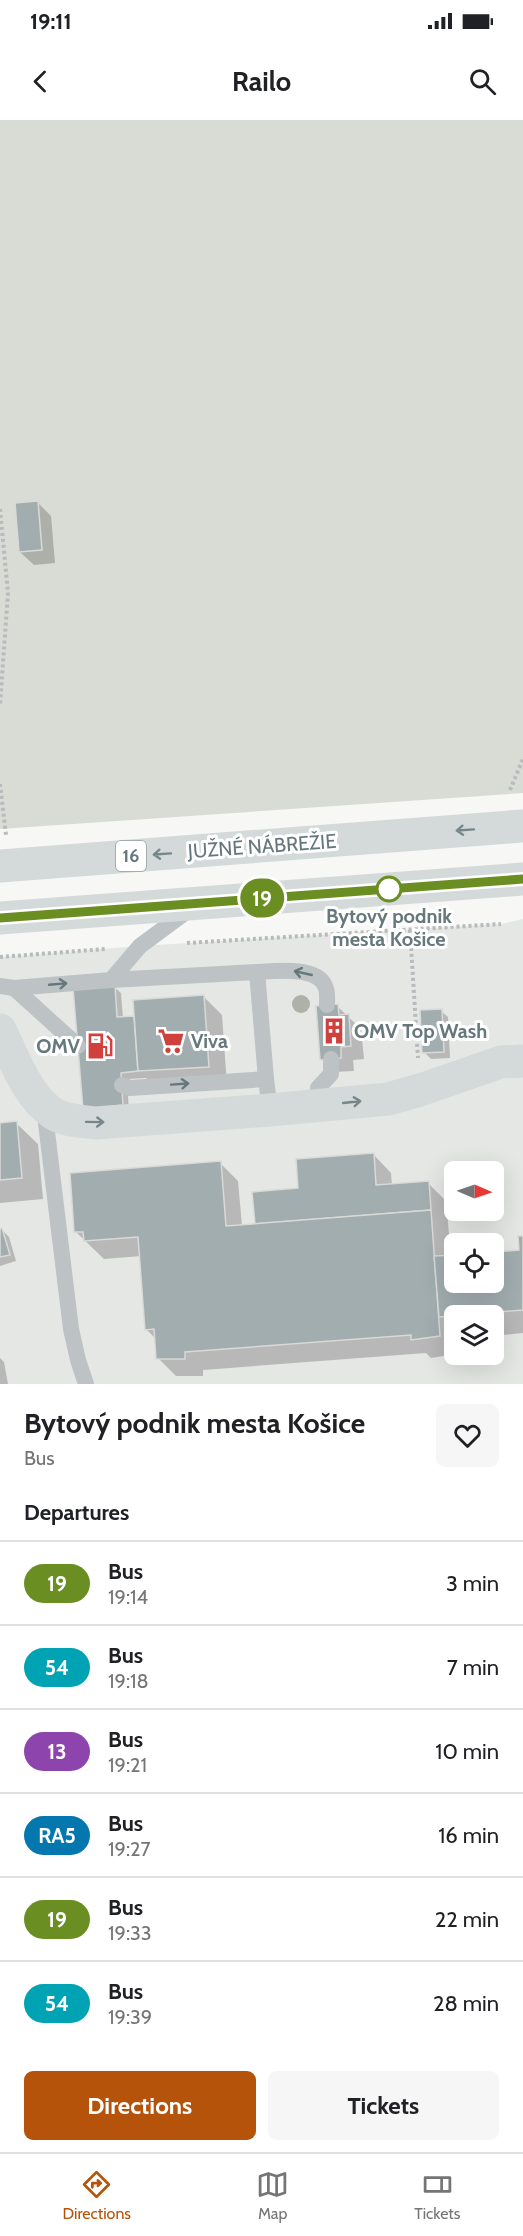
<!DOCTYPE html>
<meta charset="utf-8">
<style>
:root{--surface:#fff;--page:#f6f6f6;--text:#202124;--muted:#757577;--line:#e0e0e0;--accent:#b45309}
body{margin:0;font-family:Cabin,sans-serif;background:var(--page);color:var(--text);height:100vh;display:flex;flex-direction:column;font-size:22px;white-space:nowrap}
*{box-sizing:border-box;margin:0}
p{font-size:20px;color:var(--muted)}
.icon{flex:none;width:33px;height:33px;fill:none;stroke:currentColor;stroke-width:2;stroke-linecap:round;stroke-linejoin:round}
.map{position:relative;height:1264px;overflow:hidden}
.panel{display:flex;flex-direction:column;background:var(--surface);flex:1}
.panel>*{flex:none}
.badge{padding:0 12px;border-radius:20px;font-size:21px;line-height:39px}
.needle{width:39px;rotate:92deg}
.buttons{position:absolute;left:444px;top:1041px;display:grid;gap:12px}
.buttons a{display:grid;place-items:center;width:60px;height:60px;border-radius:9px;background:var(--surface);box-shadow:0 6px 24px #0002;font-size:30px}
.map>.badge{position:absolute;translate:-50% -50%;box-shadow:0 0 0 3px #fff}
h2{padding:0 24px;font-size:22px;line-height:54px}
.round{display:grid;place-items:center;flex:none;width:63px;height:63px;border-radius:9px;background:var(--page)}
.headline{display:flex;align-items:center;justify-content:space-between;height:102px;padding:0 24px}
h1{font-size:28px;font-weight:700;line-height:45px}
.action{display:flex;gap:12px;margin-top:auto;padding:12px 24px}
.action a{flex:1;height:69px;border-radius:9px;background:var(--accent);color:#fff;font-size:24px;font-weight:700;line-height:69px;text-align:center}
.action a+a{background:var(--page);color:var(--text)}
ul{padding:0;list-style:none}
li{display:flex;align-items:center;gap:18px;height:84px;padding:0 24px;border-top:2px solid var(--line)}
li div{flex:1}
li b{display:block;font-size:22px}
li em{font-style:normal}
li .badge{min-width:66px;font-weight:700;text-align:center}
.status{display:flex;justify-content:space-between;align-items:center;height:42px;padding:0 30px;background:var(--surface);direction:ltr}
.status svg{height:16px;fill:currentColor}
header{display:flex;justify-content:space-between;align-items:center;height:78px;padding:0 24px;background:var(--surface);font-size:27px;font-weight:700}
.menu{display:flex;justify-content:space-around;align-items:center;height:84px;border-top:2px solid var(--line);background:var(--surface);font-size:16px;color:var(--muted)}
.menu a{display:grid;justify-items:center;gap:3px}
.menu .selected{color:var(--accent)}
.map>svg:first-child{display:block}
</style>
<div class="status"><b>19:11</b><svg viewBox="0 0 49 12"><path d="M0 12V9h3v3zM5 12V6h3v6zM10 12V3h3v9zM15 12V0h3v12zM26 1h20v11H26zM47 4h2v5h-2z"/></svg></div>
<header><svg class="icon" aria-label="back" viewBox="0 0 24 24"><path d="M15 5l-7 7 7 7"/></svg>Railo<svg class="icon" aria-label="search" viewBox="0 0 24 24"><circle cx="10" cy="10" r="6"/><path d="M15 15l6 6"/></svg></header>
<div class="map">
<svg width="523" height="1264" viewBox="0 0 523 1264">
<rect width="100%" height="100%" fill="#f7f7f5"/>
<path fill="#e5e7e5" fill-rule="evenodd" d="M 523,799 L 523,1264 L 0,1264 L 0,837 L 140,826 L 501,804 ZM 454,1052 L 494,1052 L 494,1090 L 454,1090 ZM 454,1124 L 494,1124 L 494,1162 L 454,1162 ZM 454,1196 L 494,1196 L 494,1234 L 454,1234 Z"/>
<path fill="#d8dcd4" d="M 0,0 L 523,0 L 523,673 L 0,709 Z"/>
<g fill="#0003">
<path d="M 38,383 L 51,396 L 55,443 L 34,445 L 20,432 Z"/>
<path d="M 114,867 L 121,873 L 123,898 L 133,898 L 136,901 L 204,877 L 222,895 L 227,965 L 158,969 L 146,958 L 127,959 L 129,992 L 91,995 Z"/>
<path d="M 337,886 L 361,909 L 364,939 L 353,940 L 354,951 L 334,952 L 321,939 Z"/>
<path d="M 441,891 L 448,897 L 450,938 L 431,939 L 424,932 Z"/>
<path d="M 16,1003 L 38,1024 L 43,1079 L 0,1083 L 0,1004 Z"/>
<path d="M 373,1034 L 391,1053 L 392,1066 L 428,1063 L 446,1081 L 451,1136 L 454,1136 L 454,1162 L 494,1162 L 494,1133 L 521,1131 L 523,1117 L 523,1213 L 494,1216 L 494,1196 L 454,1196 L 456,1234 L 431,1238 L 426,1233 L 203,1250 L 203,1256 L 176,1256 L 158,1238 L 156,1219 L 146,1209 L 141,1136 L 104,1139 L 76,1112 L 220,1043 L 238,1061 L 242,1106 L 256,1105 L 300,1069 Z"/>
<path d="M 2,1110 L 9,1117 L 16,1141 L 0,1146 L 0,1111 Z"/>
<path d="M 0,1238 L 4,1242 L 8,1264 L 0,1264 Z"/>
</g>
<g fill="#a2adaf" stroke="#d9d9d7" stroke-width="1.5">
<path d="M 38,381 L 42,430 L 19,432 L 15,383 Z"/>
<path d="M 115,865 L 117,897 L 134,896 L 138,951 L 121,953 L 123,985 L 83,989 L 73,868 Z"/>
<path d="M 204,875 L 209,947 L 138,951 L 133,880 Z"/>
<path d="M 338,884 L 339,895 L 349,894 L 351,926 L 341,927 L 341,938 L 320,940 L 316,886 Z"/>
<path d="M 442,889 L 444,932 L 422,933 L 420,890 Z"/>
<path d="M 17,1001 L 22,1058 L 0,1060 L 0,1003 Z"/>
<path d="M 374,1033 L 376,1065 L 429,1061 L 431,1090 L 255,1104 L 252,1072 L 298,1068 L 296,1039 Z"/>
<path d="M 221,1041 L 226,1106 L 431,1090 L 440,1216 L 411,1220 L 411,1215 L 185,1232 L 185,1239 L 156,1239 L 154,1209 L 145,1210 L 138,1117 L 84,1121 L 83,1112 L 74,1112 L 70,1053 Z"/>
<path d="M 2,1108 L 10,1135 L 0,1137 L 0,1109 Z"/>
<path d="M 518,1116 L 523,1116 L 523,1190 L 439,1197 L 434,1136 L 454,1135 L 454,1162 L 494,1162 L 494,1132 L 519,1130 Z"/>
</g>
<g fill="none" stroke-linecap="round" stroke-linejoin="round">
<g stroke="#b7bbbc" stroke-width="4" stroke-dasharray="3 3" stroke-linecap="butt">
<path d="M 0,389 L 8,473 L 0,585"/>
<path d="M 0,664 L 6,715"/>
<path d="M 510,670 L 523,639"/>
<path d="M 410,810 L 418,938"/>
<path d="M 187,823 L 501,804"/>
<path d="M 0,837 L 105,829"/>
</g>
<g stroke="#bdc2c4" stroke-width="16">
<path d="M 257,852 C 275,851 317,846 325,866 C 328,871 327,879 327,885"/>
<path d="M 111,860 L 257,852 L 266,959"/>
<path d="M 0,866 L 14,868 L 111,860 L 140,826 L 190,789"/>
<path d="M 14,868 L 78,926"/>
<path d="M 122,965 L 130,968 L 266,959 L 270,990"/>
<path d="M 317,986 L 318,968 L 331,954 L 331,939"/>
<path d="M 44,987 L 71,1209 L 78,1240 L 86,1264"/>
</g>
<g stroke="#d4d9da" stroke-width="33">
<path d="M 0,746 L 523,706"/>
<path d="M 0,798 L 523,759"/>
<path d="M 0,910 C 14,938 27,977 54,994 C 66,1001 82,1001 96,1003 L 270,990 L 388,979 L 420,970 L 501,942 L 523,941"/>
</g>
</g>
<circle fill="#acb2a7" cx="301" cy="884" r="9"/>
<defs><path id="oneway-shaft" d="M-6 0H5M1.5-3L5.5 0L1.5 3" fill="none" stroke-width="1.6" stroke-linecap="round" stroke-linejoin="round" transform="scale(1.5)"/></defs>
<g stroke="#76878a">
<use href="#oneway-shaft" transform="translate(465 710) rotate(176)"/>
<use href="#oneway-shaft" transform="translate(162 734) rotate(176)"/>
<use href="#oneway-shaft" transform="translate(352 982) rotate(-6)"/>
<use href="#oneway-shaft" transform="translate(95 1002) rotate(1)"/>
</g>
<g stroke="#66787c">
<use href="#oneway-shaft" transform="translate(303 853) rotate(-167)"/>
<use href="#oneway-shaft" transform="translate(58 864) rotate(-5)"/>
<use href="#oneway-shaft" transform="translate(180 964) rotate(-4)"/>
</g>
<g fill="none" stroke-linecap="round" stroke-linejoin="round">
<g stroke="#fff" stroke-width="14">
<path id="line" d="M 0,798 L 523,759"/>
</g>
<use href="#line" stroke="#6b8e23" stroke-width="9"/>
</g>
<defs>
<g id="building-bare" transform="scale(2.07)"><path d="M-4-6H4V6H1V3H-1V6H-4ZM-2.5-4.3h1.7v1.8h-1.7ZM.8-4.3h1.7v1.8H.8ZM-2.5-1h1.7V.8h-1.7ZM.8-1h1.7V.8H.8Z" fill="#d0403c" stroke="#fff" stroke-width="2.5" paint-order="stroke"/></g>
<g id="supermarket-bare" transform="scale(2.07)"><path d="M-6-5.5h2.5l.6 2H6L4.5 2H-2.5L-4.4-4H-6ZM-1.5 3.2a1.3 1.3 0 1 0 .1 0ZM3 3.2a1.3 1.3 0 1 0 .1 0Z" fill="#d0403c" stroke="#fff" stroke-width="2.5" paint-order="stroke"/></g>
<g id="fuel-bare" transform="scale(2.07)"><path d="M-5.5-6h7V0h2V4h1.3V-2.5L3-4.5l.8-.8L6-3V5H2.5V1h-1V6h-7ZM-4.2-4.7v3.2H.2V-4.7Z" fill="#d0403c" stroke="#fff" stroke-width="2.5" paint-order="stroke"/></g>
</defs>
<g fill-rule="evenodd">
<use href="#building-bare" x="334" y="911"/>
<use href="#supermarket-bare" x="171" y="921"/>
<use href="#fuel-bare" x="100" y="926"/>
</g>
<circle fill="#fff" stroke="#6b8e23" stroke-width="3" cx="389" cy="769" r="12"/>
<g text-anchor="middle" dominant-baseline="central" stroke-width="6" stroke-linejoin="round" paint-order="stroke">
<rect fill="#fff" stroke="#94a0a3" stroke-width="1.5" x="116" y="721" width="30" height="30" rx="4.5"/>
<g font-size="18" font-weight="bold" fill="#66787c">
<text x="131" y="736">16</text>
</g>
<g font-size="20" fill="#66787c" stroke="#fff">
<text transform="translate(262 726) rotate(-4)">JUŽNÉ NÁBREŽIE</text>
</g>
<g font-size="20" font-weight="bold" fill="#66787c" stroke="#fff">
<text x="389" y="796">Bytový podnik<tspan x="389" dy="23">mesta Košice</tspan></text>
</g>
<g font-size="20" font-weight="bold" fill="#66787c" stroke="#fff" text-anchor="start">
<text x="354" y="911">OMV Top Wash</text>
<text x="191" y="921">Viva</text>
<text x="80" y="926" text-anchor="end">OMV</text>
</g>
</g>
</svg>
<div class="buttons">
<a><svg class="needle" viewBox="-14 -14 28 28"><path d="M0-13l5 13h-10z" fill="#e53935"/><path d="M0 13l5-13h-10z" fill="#757577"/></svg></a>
<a><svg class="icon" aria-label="locate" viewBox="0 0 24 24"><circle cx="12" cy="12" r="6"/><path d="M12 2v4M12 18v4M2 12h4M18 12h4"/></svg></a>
<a><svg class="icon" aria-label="layers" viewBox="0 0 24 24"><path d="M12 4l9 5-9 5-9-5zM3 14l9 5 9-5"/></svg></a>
</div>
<b class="badge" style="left:262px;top:778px;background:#6b8e23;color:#fff">19</b>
</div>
<section class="panel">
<div class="headline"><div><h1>Bytový podnik mesta Košice</h1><p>Bus</p></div><a class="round"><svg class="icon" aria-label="heart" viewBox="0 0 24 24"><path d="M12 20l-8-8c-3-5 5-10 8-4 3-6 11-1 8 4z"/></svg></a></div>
<h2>Departures</h2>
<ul>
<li><span class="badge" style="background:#6b8e23;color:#fff">19</span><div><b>Bus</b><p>19:14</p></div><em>3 min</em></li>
<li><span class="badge" style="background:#00a3b4;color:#fff">54</span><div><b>Bus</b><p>19:18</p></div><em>7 min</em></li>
<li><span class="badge" style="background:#8e44ad;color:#fff">13</span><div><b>Bus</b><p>19:21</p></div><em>10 min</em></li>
<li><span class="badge" style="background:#0377ae;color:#fff">RA5</span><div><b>Bus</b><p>19:27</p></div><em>16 min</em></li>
<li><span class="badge" style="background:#6b8e23;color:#fff">19</span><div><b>Bus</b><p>19:33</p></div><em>22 min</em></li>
<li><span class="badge" style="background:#00a3b4;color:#fff">54</span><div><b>Bus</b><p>19:39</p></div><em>28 min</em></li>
</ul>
<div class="action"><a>Directions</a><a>Tickets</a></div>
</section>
<nav class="menu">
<a class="selected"><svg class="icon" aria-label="directions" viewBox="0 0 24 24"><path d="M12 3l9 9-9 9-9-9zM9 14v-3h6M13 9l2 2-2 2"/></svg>Directions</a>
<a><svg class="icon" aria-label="map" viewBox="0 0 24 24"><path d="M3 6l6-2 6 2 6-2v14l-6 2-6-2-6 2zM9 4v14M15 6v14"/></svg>Map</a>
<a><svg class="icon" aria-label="tickets" viewBox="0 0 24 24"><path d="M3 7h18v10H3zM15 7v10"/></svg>Tickets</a>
</nav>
